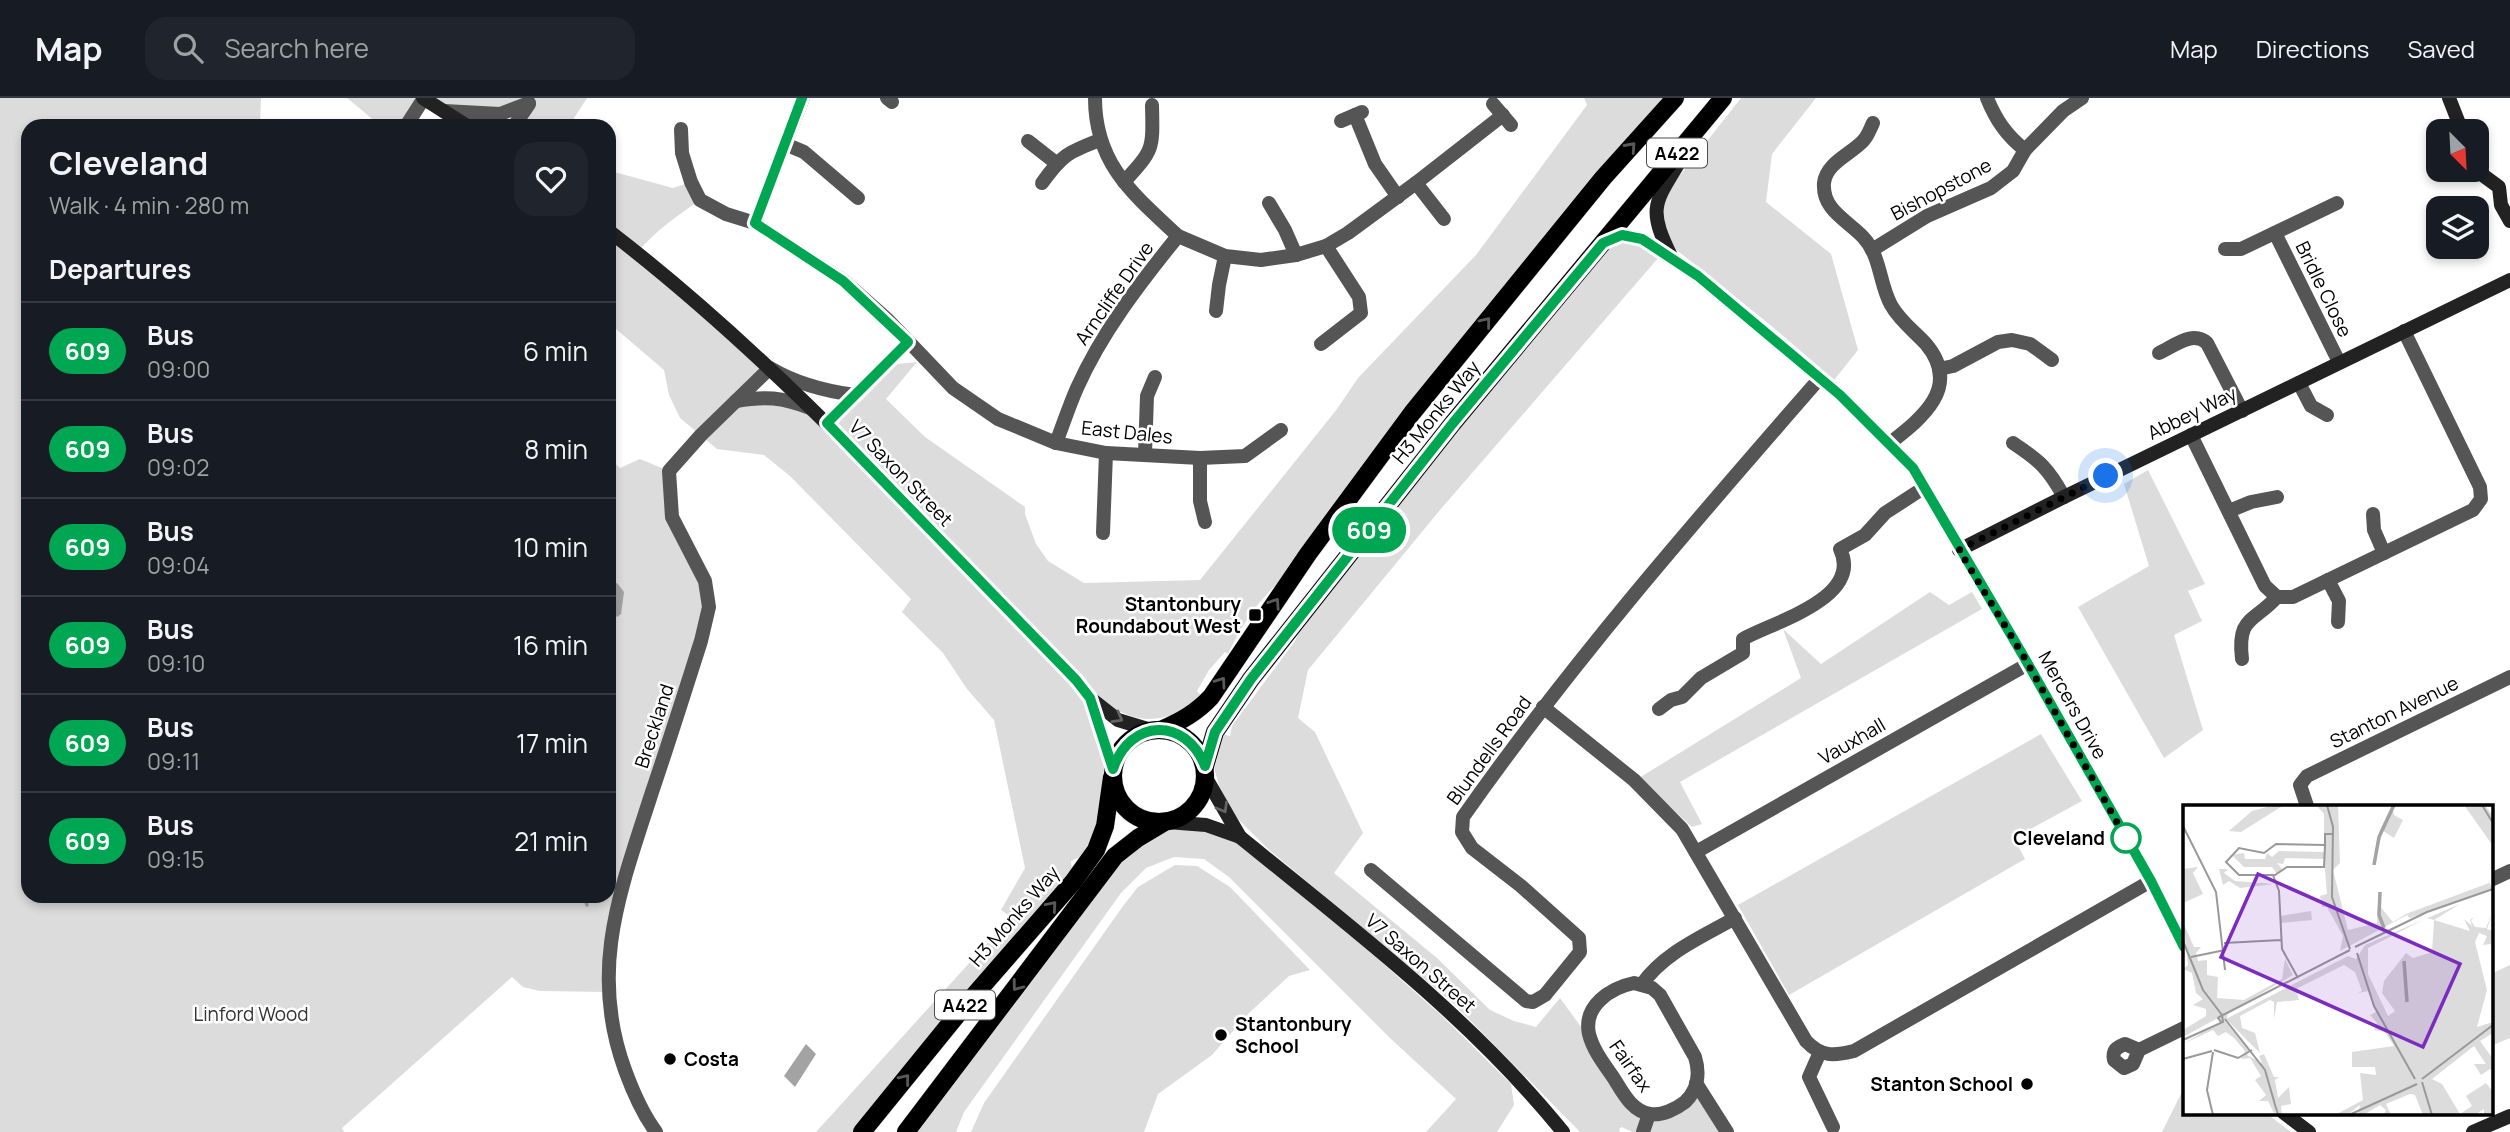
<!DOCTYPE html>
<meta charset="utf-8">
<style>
:root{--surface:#171b24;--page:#20242c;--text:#f1f3f6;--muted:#9ea1a6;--line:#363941}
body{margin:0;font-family:Manrope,sans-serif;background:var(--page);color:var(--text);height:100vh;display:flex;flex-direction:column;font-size:26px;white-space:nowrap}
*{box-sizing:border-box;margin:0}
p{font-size:23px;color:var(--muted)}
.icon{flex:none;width:38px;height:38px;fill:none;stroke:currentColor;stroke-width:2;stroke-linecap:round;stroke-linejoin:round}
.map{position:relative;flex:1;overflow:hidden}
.panel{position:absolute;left:21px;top:21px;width:595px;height:784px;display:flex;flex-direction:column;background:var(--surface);border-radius:21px;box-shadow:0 4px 10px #0003}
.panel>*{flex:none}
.badge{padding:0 14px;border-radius:23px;font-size:24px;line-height:46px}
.needle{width:46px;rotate:156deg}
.controls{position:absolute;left:2426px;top:21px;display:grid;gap:14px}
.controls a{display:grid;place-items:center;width:63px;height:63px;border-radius:14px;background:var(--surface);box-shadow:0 4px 10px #0003;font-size:35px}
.you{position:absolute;width:35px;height:35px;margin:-18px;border:5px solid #fff;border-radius:50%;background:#1a73e8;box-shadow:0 0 0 10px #1a73e833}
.map>.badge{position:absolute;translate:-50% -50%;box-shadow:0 0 0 4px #fff}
h2{padding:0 28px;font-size:26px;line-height:63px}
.round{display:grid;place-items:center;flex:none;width:74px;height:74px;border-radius:21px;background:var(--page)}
.headline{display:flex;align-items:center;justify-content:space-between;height:119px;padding:0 28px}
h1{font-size:33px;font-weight:700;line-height:52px}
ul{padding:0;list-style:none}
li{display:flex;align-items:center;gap:21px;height:98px;padding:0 28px;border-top:2px solid var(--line)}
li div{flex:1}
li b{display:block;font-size:26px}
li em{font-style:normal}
li .badge{min-width:77px;font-weight:700;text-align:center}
header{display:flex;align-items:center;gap:42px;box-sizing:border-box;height:98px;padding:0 35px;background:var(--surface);border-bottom:2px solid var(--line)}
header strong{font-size:33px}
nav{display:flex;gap:38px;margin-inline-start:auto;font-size:24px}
.search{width:490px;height:63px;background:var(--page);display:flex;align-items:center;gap:18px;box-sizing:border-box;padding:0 24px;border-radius:21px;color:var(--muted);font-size:26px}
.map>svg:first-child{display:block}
</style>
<header>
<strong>Map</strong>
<div class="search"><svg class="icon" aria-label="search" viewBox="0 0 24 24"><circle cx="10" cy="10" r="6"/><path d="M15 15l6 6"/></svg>Search here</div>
<nav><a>Map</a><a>Directions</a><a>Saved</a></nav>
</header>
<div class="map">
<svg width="2510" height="1034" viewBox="0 0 2510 1034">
<rect width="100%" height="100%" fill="#fff"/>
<g fill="#dcdcdc">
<path d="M 0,0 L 261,0 L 260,28 L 28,28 L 28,798 L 609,798 L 609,360 L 620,370 L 640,361 L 669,373 L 669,395 L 709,509 L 618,801 L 608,894 L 540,893 L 523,889 L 512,879 L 342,1030 L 344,1034 L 0,1034 Z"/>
<path d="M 347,0 L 587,0 L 574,20 L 576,28 L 514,28 L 528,6 L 488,17 L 424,1 L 406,28 L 378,28 L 370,19 Z"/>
<path d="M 1584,0 L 1675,0 L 1308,456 C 1271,491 1250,509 1228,556 L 1225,554 L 1209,572 L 1197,593 L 1201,597 C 1189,614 1159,624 1139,620 C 1123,617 1106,606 1091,600 L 1113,671 L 1096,752 L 1071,763 L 1073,784 L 862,1034 L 816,1034 L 1011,819 L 1001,812 L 1025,770 L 994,622 L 967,591 L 943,555 L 902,514 L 911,501 L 790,378 L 764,357 L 717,351 L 680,320 L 669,297 L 664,272 L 609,225 L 609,70 L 614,74 L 673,90 L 691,84 L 700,102 C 677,118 655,133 637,155 L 770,270 L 737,302 L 772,299 L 827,325 L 860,304 L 897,266 L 917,264 L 886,301 L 925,339 L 1025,409 L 1025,416 L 1036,446 L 1048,463 L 1084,485 L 1200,482 L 1337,311 L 1358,280 L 1476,157 L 1587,7 Z"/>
<path d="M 1741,0 L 1816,0 L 1772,56 L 1766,104 L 1831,156 L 1858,252 L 1834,282 L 1774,230 L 1674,150 C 1663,133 1659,114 1666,95 Z"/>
<path d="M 1637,142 L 1659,159 L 1440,412 L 1308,572 L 1298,620 L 1315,634 L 1363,735 L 1334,775 L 1437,860 L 1490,912 L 1514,923 L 1536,929 L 1560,900 L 1592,944 L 1626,1000 L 1649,1016 L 1693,994 L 1727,1034 L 1632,1034 L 1622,1029 L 1619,1031 L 1620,1034 L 1580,1034 L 1454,906 L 1269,752 L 1235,718 L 1220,691 L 1213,666 L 1222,636 L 1230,638 L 1232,628 L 1295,543 L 1308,517 L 1453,325 L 1614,145 Z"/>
<path d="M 2148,372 L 2205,486 L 2188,493 L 2202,523 L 2174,537 L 2203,632 L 2164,660 L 2078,509 L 2149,468 L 2124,386 Z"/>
<path d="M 1930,494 L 1949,507 L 1972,494 L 1982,511 L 1680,684 L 1702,726 L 1692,729 L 1639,680 L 1801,580 L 1783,531 L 1821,566 Z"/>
<path d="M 2041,636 L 2082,703 L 2014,740 L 2025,761 L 1789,897 L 1738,807 Z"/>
<path d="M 1163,725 L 1240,739 L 1441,917 L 1511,986 L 1514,1007 L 1497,1034 L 1426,1034 L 1456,1001 L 1390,940 L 1229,779 L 1204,761 L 1174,759 L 1146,770 L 1121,795 L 964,1014 L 956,1034 L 906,1034 L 1115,758 Z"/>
<path d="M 1175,767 L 1197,768 L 1230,789 L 1310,872 L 1289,878 L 1249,915 L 1212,957 L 1158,996 L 1144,1034 L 971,1034 L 984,1005 L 1123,808 L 1138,789 Z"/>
<path d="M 2510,867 L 2510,940 L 2491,948 L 2491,876 Z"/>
<path d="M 2184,990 L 2184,1015 L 2266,1015 L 2291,1034 L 2162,1034 Z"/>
</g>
<g fill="#a3a3a3">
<path d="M 609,481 L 618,486 L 624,494 L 621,516 L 617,519 L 609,511 Z"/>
<path d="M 806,946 L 816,956 L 795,989 L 784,978 Z"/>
</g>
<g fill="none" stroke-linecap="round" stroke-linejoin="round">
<path stroke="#a3a3a3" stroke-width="3.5" d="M 584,798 L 587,807"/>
<g stroke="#dbdbdb" stroke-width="19">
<g id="primary">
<circle cx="1159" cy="678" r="46"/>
<path d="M 1161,632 C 1181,623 1196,615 1211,599 L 1308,456 L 1412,315 L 1603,80 L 1675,0"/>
<path d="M 1205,668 L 1215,634 L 1251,581 L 1453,325 L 1723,0"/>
<path d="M 862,1034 L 957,917 L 1073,784 L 1096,752 L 1105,728 L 1112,679"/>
<path d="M 906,1034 L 1115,758 L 1138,740 L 1163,725"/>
</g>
</g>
<g stroke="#555" stroke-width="14">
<path d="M 887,0 L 892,4"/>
<path d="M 1987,0 C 1996,22 2006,37 2025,52"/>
<path d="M 1493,6 L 1511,27"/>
<path d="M 444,13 L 500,16 L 529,5"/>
<path d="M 1362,14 L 1355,17 L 1375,66 L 1398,99"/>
<path d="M 1341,23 L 1355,17"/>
<path d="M 1873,25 C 1870,31 1868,38 1863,43 C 1851,56 1826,65 1824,85 C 1822,112 1847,122 1863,139 C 1881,158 1879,185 1891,207 C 1900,223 1914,233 1926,246 C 1962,289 1922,320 1890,345"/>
<path d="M 406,28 L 424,0"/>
<path d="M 514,28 L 529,6"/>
<path d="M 681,31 L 682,55 L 691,84 L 700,102 L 726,116 L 755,125 L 843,182 L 888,222 L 953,290 L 998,321 L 1056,345 L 1106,355 L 1200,360 L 1245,358 L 1281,332"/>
<path d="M 1028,43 L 1056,65"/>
<path d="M 785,46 L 804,54 L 858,100"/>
<path d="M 1124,84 C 1154,51 1153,52 1152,7"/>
<path d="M 1042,85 C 1062,57 1068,54 1100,42"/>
<path d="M 1416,85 L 1444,121"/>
<path d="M 1269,105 L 1285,132 L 1296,157"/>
<path d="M 755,125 L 803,0"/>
<path d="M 2275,135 L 2339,264"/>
<path d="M 1178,138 L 1225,158 L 1261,162 L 1296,157 L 1326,148 L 1348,135 L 1416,85 L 1503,17"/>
<path d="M 2225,151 L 2241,151 L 2337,105"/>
<path d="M 1872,152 L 1927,118 L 1991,90 L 2013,73 L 2025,52 L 2063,13 L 2082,0"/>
<path d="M 1216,213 L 1219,187 L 1225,158"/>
<path d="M 1321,246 L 1361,215 L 1359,199 L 1326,148"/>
<path d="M 2159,255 C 2174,248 2193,232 2207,245 L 2242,313"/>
<path d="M 1939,271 L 1953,268 L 1998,244 L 2012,242 L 2030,246 L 2052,262"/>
<path d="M 2299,285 L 2311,308 L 2327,317"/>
<path d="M 736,303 C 765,298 782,299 810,310"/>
<path d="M 826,325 L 908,244"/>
<path d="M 2191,337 L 2265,488 L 2277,499 L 2293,499 L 2473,412 L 2481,401 L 2480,389 L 2404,233"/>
<path d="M 1056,345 C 1063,327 1069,308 1077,290 C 1102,234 1140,185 1178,138 C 1133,96 1095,66 1095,0"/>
<path d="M 2013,345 C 2040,363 2048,370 2064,399"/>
<path d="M 1145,356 L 1147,298 L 1155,279"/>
<path d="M 1200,360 L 1200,403 L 1205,424"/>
<path d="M 2229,413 L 2251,404 L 2277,399"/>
<path d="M 2373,416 L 2374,432 L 2384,455"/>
<path d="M 1103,435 L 1106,355"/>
<path d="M 2328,482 L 2339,503 L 2338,524"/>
<path d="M 2242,561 C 2237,519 2253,525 2277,499"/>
<path d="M 1543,609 L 1634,682 L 1682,731 L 1806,943 C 1821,959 1834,958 1854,953 L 2151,783"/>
<path d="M 1659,611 L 1671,602 L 1682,599 L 1701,580 L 1743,555 L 1743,541 C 1773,524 1864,500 1840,451 L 1865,437 L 1885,415 L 1925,389"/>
<path d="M 2307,708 L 2300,687 L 2307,678 L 2510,579"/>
<path d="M 1696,754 L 2028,566"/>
<path d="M 1371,772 L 1526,903 L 1533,904 L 1545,897 L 1580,854 L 1579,840 L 1521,788 L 1472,750 L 1462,734 L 1463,719 C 1571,565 1696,422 1820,280"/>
<path d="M 2491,782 L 2510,773"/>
<path d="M 1634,885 L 1652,890 L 1660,897 L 1695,959 C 1700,975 1698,992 1685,1004 C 1676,1011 1662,1018 1650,1016 C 1631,1013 1622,993 1613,979 C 1604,966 1593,952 1589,936 C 1583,908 1610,890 1634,885 Z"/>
<path d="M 1642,886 C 1665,854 1702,839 1735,820"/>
<path d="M 2139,952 L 2125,946 C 2116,950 2112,952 2114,962 L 2124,970 L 2133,966 L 2139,952 L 2184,930"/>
<path d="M 1820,954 L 1809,979 L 1833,1029"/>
<path d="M 1696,985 L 1727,1034"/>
<path d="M 656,1034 C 642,1015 633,994 625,972 C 588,871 621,791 652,694 C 669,644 685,593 701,543 L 709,509 L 705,483 L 672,419 L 669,373 L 701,337 L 770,270 C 797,286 824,293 855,297"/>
<path d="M 1643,1034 L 1649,1016"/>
</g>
<g stroke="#222" stroke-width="14">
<path d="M 423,0 L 467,28"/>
<path d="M 2449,0 L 2462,33"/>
<path d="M 2476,65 L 2484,78 L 2499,89 L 2501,107 L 2510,123"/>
<path d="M 609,133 C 781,265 925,428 1076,582 L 1090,600 L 1118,622 L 1151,632"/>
<path d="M 1604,145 L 1621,137 L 1642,141 L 1697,178 L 1840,297 L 1913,370 L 2024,559 L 2151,783 L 2184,849"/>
<path d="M 1672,160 C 1646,108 1655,105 1683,58"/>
<path d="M 1959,452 L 2064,399 L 2510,182"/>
<path d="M 1091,601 L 1113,671"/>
<path d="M 1206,680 L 1240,739"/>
<path d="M 1167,724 L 1206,727 L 1240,739 C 1353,831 1471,920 1563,1034"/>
<path d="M 2284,1015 L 2309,1034"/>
<path d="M 2473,1034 L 2510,1018"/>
</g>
<use href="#primary" stroke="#000" stroke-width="18"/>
</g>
<defs><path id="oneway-chevron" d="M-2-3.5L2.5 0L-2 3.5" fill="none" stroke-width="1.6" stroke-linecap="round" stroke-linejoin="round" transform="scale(1.75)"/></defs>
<g stroke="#595959">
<use href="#oneway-chevron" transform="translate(1631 49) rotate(-48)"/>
<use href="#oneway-chevron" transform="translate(1486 224) rotate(-51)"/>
<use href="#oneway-chevron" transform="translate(1275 505) rotate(-56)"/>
<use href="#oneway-chevron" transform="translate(1221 584) rotate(-55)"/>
<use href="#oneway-chevron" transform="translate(1052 808) rotate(-49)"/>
<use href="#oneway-chevron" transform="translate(1017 888) rotate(127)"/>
<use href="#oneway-chevron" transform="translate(905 981) rotate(-51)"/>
</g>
<g stroke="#646464">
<use href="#oneway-chevron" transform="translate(1118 620) rotate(29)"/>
<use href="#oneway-chevron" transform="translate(1223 710) rotate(60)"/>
</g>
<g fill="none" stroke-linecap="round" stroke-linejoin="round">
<g stroke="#fff" stroke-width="16">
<path id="line" d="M 802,0 L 755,125 L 843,183 L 908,244 L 827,325 L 1076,582 L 1090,600 L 1113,671 C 1130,620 1186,619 1205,668 L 1215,634 L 1251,581 L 1453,325 L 1603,145 L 1622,137 L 1642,141 L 1698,178 L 1840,297 L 1913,370 L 2024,559 L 2151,783 L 2184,849"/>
</g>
<use href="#line" stroke="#00a651" stroke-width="10"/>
<path stroke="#000" stroke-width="7" stroke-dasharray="0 12.6" d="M 2106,378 L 1959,452 L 2024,559 L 2127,742 L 2126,740"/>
</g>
<g fill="#000" stroke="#fff" stroke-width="2.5">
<rect x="1248" y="510" width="14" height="14" rx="3.5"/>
<circle cx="1221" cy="937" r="7"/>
<circle cx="670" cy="961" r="7"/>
<circle cx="2027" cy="986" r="7"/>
</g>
<circle fill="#fff" stroke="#00a651" stroke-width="3.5" cx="2126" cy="740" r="14"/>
<g text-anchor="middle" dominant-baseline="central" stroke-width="5" stroke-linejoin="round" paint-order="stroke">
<g fill="#fff" stroke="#4c4c4c" stroke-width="2">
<rect x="1647" y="40.5" width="60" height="29" rx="5"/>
<rect x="935" y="892.5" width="60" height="29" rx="5"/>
</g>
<g font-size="18" font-weight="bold" fill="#000">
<text x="1677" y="55">A422</text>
<text x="965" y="907">A422</text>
</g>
<g font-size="19" fill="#000" stroke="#fff">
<text transform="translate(1941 91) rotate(-28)">Bishopstone</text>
<text transform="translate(2324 191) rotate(64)">Bridle Close</text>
<text transform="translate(1114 195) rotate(-55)">Arncliffe Drive</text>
<text transform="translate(1436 314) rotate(-51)">H3 Monks Way</text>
<text transform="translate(2192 315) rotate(-26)">Abbey Way</text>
<text transform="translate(1127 334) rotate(6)">East Dales</text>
<text transform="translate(901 375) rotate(46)">V7 Saxon Street</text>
<text transform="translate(2073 607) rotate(61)">Mercers Drive</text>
<text transform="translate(2394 614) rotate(-26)">Stanton Avenue</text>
<text transform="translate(654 628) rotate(-72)">Breckland</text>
<text transform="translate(1852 643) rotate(-30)">Vauxhall</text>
<text transform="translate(1489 652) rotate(-54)">Blundells Road</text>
<text transform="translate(1014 818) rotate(-49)">H3 Monks Way</text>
<text transform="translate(1421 865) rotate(41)">V7 Saxon Street</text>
<text transform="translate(1631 968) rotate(55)">Fairfax</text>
</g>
<g font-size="19" font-weight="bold" fill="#000" stroke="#fff" text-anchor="end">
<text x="1241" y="506">Stantonbury<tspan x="1241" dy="22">Roundabout West</tspan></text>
<text x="1235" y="926" text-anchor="start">Stantonbury<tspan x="1235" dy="22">School</tspan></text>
<text x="684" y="961" text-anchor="start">Costa</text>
<text x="2013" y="986">Stanton School</text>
</g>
<g font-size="19" font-weight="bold" fill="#000" stroke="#fff" text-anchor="end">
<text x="2105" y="740">Cleveland</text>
</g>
<g font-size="19" fill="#333" stroke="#fff">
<text x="251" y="916">Linford Wood</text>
</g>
</g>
<g transform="translate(2183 707)">
<rect width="310" height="310" fill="#fff"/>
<path d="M 91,0 L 101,0 L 58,27 L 46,26 L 69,6 ZM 133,0 L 155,0 L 157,58 L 150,65 L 165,125 L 194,118 L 195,99 L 210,117 L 223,109 L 306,78 L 305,75 L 310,84 L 227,113 L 224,110 L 157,146 L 160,131 L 144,102 L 139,102 L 137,91 L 144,89 L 141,54 L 102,53 L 100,59 L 94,58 L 99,64 L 94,69 L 89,62 L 61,62 L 49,50 L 61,48 L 62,54 L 82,54 L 84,48 L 89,52 L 96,46 L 141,47 L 141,9 ZM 209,0 L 211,10 L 220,15 L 211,33 L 200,26 L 190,60 L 197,25 ZM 281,0 L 302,0 L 310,11 L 310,41 ZM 15,62 L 10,68 L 20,89 L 0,98 L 0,64 ZM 36,64 L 45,64 L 41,68 L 52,76 L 92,79 L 57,83 L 46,76 L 40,80 ZM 277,99 L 251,115 L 287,126 L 281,114 L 289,121 L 287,115 L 291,112 L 288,116 L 292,122 L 303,123 L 310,106 L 304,124 L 310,126 L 308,139 L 300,140 L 304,131 L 296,128 L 292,137 L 304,185 L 294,222 L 310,217 L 310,228 L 297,236 L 310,254 L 310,267 L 307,264 L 298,270 L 291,259 L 303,259 L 291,241 L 249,274 L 259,279 L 277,309 L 289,301 L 283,291 L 303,278 L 310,287 L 310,310 L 301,310 L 301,304 L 292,310 L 240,310 L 232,290 L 227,289 L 203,299 L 208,310 L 201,310 L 203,305 L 197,300 L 180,310 L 175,310 L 177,300 L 164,310 L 152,310 L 180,295 L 177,268 L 193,270 L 192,262 L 169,262 L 169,247 L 211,241 L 202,227 L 191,225 L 194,218 L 187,210 L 193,207 L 185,186 L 175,188 L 179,186 L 172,167 L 161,160 L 113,184 L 116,195 L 94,197 L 91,214 L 91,197 L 87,195 L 57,211 L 59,223 L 72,228 L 77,248 L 43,214 L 165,151 L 173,154 L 182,140 ZM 244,113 L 251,115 L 249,147 L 230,153 L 223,148 L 201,176 L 199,188 L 212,206 L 205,211 L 185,169 L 185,143 ZM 128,106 L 129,115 L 98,118 L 97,111 ZM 0,117 L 11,142 L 18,142 L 13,148 L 15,156 L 24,155 L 24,170 L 35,172 L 34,193 L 61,195 L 99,174 L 102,154 L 110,170 L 45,208 L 43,217 L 67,245 L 64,250 L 79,258 L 76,251 L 81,249 L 91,272 L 96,272 L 92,275 L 95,293 L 106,282 L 108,299 L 98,301 L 99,310 L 94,310 L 93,296 L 92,310 L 85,296 L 76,296 L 83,290 L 72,275 L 78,271 L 67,253 L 58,254 L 62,246 L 51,233 L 43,227 L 35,231 L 30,225 L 0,239 L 37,217 L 35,213 L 0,232 L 0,225 L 23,211 L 23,204 L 10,200 L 20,194 L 13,188 L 9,168 L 0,164 L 5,160 Z" fill="#dcdcdc" fill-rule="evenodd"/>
<path fill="none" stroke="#a3a3a3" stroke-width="3.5" d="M 191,60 L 196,32 L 211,0M 197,87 L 196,110 L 201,123M 221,156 L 224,197"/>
<path fill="none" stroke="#999" stroke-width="2" d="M 144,0 L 150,22 L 149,92 L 167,144M 299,0 L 310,18M 0,21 L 33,87 L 42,165M 142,40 L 93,39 L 81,48 L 56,43 L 43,57 L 56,70 L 92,70 L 104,62 L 141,62 L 142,40 L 142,29 L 150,29M 90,70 L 96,86 L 99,144 L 115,173M 0,136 L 20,185 L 39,210M 41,138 L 98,135M 172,142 L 244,107 L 310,84M 174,148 L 191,201 L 232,274M 8,152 L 42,145M 40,210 L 167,145M 42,214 L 82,265 L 95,310M 0,235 L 40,217 L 39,210 L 35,213 L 38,217M 31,245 L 55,253 L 69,245M 30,247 L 24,285 L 30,310M 0,254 L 29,246M 239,274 L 310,220M 239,277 L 249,310M 166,310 L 234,279"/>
<path fill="#7b2cbf" fill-opacity="0.15" stroke="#7b2cbf" stroke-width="3.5" d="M 75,69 L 277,159 L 240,242 L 38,152 Z"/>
<rect width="310" height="310" fill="none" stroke="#000" stroke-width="3.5"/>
</g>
</svg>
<div class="controls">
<a><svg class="needle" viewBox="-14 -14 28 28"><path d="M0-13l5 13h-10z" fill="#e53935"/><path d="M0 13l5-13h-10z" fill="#9ea1a6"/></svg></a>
<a><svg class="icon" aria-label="layers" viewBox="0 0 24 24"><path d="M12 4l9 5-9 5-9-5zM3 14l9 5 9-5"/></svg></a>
</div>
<div class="you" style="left:2106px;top:378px"></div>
<b class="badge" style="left:1369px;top:432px;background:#00a651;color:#fff">609</b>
<section class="panel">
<div class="headline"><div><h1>Cleveland</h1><p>Walk · 4 min · 280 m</p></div><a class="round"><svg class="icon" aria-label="heart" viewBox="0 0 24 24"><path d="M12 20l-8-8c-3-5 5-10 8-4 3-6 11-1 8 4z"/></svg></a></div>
<h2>Departures</h2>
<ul>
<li><span class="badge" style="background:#00a651;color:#fff">609</span><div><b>Bus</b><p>09:00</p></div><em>6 min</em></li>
<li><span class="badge" style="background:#00a651;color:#fff">609</span><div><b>Bus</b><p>09:02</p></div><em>8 min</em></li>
<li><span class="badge" style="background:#00a651;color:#fff">609</span><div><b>Bus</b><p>09:04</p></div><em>10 min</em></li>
<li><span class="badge" style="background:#00a651;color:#fff">609</span><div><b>Bus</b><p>09:10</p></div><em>16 min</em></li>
<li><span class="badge" style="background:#00a651;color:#fff">609</span><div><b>Bus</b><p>09:11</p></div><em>17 min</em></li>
<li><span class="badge" style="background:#00a651;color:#fff">609</span><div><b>Bus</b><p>09:15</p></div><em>21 min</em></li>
</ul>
</section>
</div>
